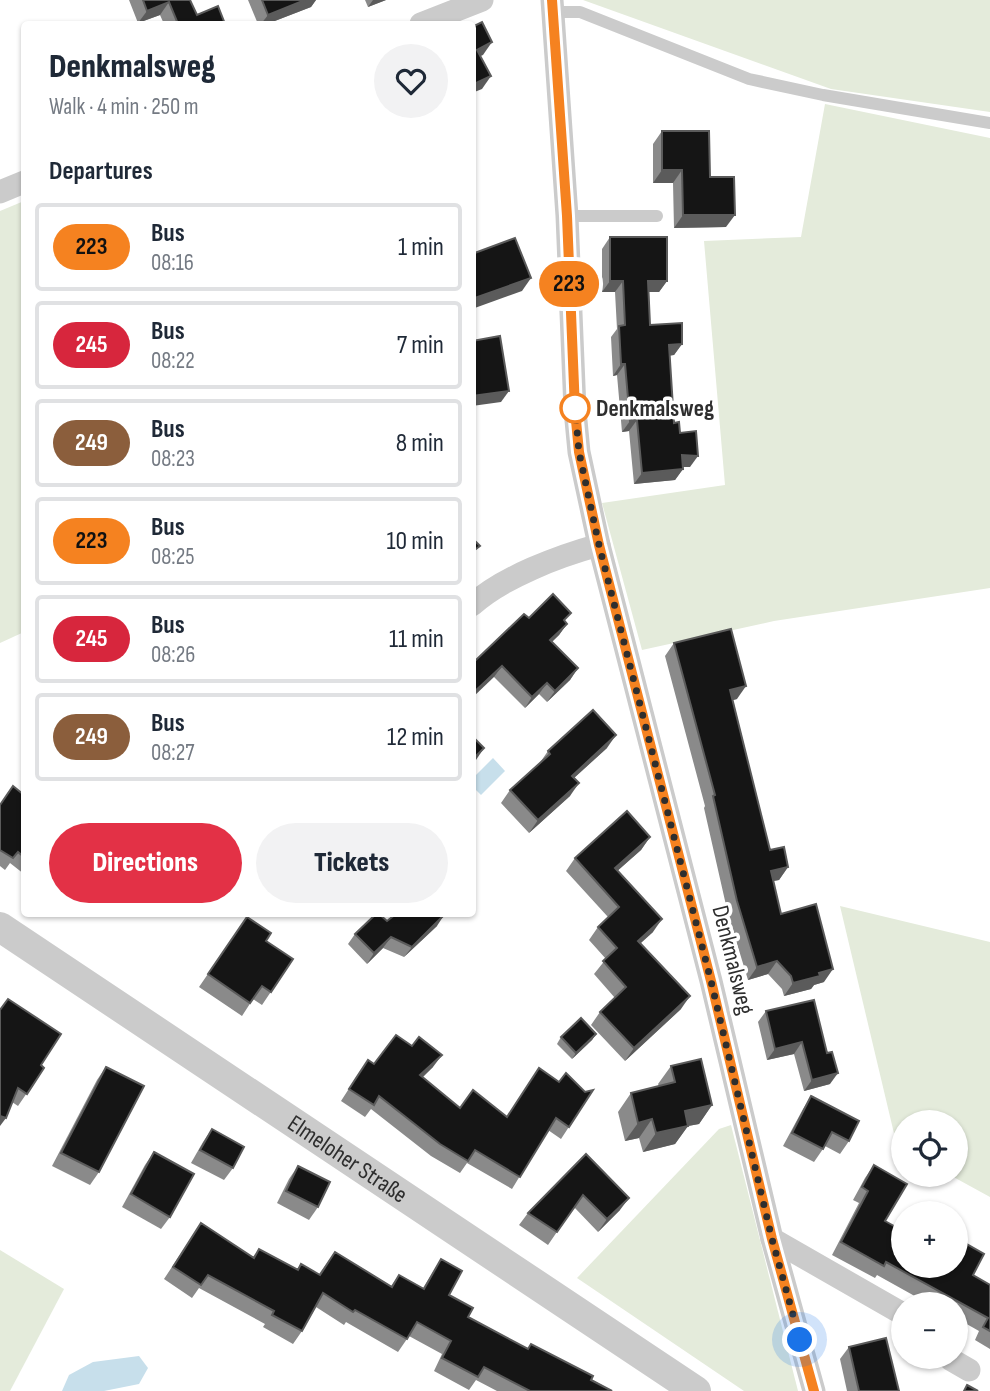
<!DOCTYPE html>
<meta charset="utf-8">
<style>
:root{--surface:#fff;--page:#f2f2f3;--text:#1f2937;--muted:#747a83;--line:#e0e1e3;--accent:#e33146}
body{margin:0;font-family:"Sofia Sans Condensed",sans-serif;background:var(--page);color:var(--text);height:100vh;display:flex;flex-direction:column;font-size:26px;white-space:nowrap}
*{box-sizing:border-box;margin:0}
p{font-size:23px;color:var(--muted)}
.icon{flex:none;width:38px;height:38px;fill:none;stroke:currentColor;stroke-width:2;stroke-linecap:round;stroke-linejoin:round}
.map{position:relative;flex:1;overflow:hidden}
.drawer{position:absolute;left:21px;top:21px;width:455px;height:896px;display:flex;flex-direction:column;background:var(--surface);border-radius:7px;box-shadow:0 2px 5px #0004}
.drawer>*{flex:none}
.badge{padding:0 14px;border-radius:23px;font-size:24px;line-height:46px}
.fabs{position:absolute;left:891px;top:1110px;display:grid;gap:14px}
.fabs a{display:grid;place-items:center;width:77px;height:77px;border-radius:50%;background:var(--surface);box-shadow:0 2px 5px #0004;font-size:35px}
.you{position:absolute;width:35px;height:35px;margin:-18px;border:5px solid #fff;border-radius:50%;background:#1a73e8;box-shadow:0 0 0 10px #1a73e833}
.map>.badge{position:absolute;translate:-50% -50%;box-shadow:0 0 0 4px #fff}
h2{padding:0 28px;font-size:26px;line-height:63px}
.round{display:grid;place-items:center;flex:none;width:74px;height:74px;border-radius:37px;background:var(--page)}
.head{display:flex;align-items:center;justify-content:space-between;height:119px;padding:0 28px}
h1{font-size:33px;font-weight:800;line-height:52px}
.primary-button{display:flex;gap:14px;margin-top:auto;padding:14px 28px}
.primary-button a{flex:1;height:80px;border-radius:42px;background:var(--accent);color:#fff;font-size:28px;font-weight:800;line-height:80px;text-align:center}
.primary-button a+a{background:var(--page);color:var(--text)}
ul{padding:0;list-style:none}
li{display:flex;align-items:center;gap:21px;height:88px;margin:0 14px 10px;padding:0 14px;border:4px solid var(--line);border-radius:7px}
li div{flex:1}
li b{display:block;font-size:26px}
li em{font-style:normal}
li .badge{min-width:77px;font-weight:700;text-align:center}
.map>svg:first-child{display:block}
</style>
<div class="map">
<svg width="990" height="1391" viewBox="0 0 990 1391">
<rect width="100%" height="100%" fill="#fff"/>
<g fill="#e4ebdb">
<path d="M 583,0 L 990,0 L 990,112 L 831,89 Z"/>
<path d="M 825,104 L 990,138 L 990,588 L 774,621 L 642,650 L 602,503 L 725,485 L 704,241 L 801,237 Z"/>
<path d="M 24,201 L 24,632 L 0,643 L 0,211 Z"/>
<path d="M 840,906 L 990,942 L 990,1197 L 948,1174 L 956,1174 L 956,1122 L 903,1122 L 903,1149 L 897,1146 Z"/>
<path d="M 731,1125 L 798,1391 L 744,1391 L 577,1278 L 719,1129 Z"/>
<path d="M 0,1250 L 64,1289 L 10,1391 L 0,1391 Z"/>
</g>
<g fill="#c7dfeb">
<path d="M 493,758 L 505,771 L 481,795 L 473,787 L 473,778 Z"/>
<path d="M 139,1356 L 148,1368 L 139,1384 L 104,1391 L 62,1391 L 69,1375 L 93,1362 Z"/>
</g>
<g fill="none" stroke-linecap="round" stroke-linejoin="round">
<g stroke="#cbcbcb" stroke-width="12">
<path d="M 552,12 L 580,12 L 749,79 L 823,95 L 990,123"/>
<path d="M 567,216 L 657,216"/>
</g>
<g stroke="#cbcbcb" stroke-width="23">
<path d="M 552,0 L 567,216 L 575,410 L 579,452 L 599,545 L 711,981 L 772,1239 L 814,1391"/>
<path d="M 421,24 L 482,0"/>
<path d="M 0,192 L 24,182"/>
<path d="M 472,605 C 503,577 559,556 599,545"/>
<path d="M 772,1239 L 903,1314"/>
<path d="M 949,1356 L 950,1359 L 969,1370"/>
</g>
<path stroke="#cbcbcb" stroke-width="30" id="s1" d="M 0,927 L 696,1391"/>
</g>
<g fill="#8a8a8a">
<path d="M 129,0 L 190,0 L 197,15 L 225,24 L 164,24 L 160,15 L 138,23 Z"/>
<path d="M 248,0 L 316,0 L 311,7 L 267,24 L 258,24 Z"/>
<path d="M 365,0 L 386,0 L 368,7 Z"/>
<path d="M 662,131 L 710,177 L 726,227 L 674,228 L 673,183 L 653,183 L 653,144 Z"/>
<path d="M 610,237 L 667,281 L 659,292 L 649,292 L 650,325 L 682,344 L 674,355 L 669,356 L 674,423 L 680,433 L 690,467 L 683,467 L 683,469 L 675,480 L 634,484 L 629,431 L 622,432 L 617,375 L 613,376 L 611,337 L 617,329 L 615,292 L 602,292 L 602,249 Z"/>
<path d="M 529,618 L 565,622 L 567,624 L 559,635 L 552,642 L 578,668 L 570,680 L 547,702 L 539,694 L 525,708 L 494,677 L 476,660 Z"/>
<path d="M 674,643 L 737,699 L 733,700 L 770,850 L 788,867 L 779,880 L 773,881 L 781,914 L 824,982 L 814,985 L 811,989 L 784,996 L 782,989 L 768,974 L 748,980 L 728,914 L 704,808 L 705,806 L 665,656 Z"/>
<path d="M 607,748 L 574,778 L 570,796 L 529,833 L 501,803 L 510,790 L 539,764 L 548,751 Z"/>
<path d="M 24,795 L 24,874 L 10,863 L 5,870 L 0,866 L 0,805 Z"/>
<path d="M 650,837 L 641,850 L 617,871 L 653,932 L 640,943 L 681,1009 L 625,1061 L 591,1025 L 600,1012 L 615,998 L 594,974 L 606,959 L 589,940 L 598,927 L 608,917 L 566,871 L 575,858 Z"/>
<path d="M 247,917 L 266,941 L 293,959 L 262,1005 L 253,999 L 242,1016 L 199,987 Z"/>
<path d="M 387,921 L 437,926 L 404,957 L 383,948 L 367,964 L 348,944 L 355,934 Z"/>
<path d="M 0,1010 L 41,1065 L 44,1068 L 18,1106 L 12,1102 Z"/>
<path d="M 766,1011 L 827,1053 L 830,1084 L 804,1091 L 794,1054 L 767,1060 L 758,1022 Z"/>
<path d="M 596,1034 L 592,1040 L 572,1059 L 557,1044 L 561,1037 Z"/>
<path d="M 374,1064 L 433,1067 L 423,1077 L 460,1108 L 507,1117 L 559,1082 L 585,1092 L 593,1090 L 561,1139 L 548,1130 L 512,1189 L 467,1163 L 460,1173 L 431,1156 L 371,1109 L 365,1117 L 341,1101 L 359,1073 Z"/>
<path d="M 671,1066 L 712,1105 L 699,1124 L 688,1126 L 675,1144 L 643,1152 L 639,1138 L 625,1141 L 618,1112 L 631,1093 L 659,1086 L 658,1084 Z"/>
<path d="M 106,1067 L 99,1172 L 90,1185 L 52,1166 L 97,1080 Z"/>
<path d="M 811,1096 L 849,1141 L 840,1154 L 825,1146 L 814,1162 L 783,1146 L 803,1109 Z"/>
<path d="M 212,1129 L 233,1168 L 224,1180 L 191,1163 L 203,1142 Z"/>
<path d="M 154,1152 L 170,1217 L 161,1229 L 122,1207 L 145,1165 Z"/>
<path d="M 586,1154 L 620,1210 L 598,1232 L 574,1207 L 548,1245 L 519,1225 L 528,1213 Z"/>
<path d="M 874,1165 L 885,1221 L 973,1275 L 990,1285 L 990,1349 L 975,1340 L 979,1331 L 956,1318 L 956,1304 L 929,1304 L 877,1275 L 875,1278 L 832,1255 L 859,1203 L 853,1200 L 865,1178 Z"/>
<path d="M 298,1166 L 318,1207 L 309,1220 L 277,1203 L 289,1179 Z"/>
<path d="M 201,1223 L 253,1257 L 259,1249 L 297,1269 L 301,1264 L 319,1274 L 335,1252 L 391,1286 L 399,1275 L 423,1288 L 441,1259 L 449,1295 L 468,1317 L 528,1349 L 531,1344 L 612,1391 L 497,1391 L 476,1380 L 469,1390 L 434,1371 L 442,1354 L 409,1336 L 398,1352 L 346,1322 L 344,1325 L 316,1307 L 302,1331 L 293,1344 L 263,1327 L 265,1324 L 199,1288 L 192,1298 L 164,1279 Z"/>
<path d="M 849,1347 L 899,1391 L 847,1391 L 840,1359 Z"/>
</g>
<g fill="#5b5b5b">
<path d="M 305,0 L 316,0 L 311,7 L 267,24 L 261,24 L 268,15 Z"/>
<path d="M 373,0 L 386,0 L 368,7 Z"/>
<path d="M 169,2 L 160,15 L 138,23 L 147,11 Z"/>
<path d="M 492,42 L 483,55 L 472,60 L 477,50 Z"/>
<path d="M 491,76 L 482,89 L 472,93 L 472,85 Z"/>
<path d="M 662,170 L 682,170 L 673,183 L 653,183 Z"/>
<path d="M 683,215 L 735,215 L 726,227 L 674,228 Z"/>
<path d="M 531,278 L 522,291 L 472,309 L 472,299 Z"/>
<path d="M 610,281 L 623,281 L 615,292 L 602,292 Z"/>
<path d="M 648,281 L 667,281 L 659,292 L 640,292 Z"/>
<path d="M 682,344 L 674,355 L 661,356 L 669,345 Z"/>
<path d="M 621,364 L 625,364 L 617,375 L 613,376 Z"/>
<path d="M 509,391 L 501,402 L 472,406 L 472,396 Z"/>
<path d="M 637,420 L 629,431 L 622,432 L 630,421 Z"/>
<path d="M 682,455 L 698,456 L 690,467 L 674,467 Z"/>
<path d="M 683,469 L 675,480 L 634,484 L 642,473 Z"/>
<path d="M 567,624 L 559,635 L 542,651 L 550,640 Z"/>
<path d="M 502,666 L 494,677 L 472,698 L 472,694 Z"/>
<path d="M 578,668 L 570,680 L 547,702 L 555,691 Z"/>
<path d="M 547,683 L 539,694 L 525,708 L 532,697 Z"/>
<path d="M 746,686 L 737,699 L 721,703 L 730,690 Z"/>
<path d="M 616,735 L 607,748 L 563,788 L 572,776 Z"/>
<path d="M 484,748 L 476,760 L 472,763 L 472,760 Z"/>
<path d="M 579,783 L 570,796 L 529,833 L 538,820 Z"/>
<path d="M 650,837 L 641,850 L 606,881 L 615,868 Z"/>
<path d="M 788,867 L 779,880 L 762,883 L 771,871 Z"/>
<path d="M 444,915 L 437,926 L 404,957 L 412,947 Z"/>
<path d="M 662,919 L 653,932 L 629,954 L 638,941 Z"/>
<path d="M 391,937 L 383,948 L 367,964 L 374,953 Z"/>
<path d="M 777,961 L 768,974 L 748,980 L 757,967 Z"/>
<path d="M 833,969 L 824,982 L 814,985 L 811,989 L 784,996 L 793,983 L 819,973 Z"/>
<path d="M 690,996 L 681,1009 L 625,1061 L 634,1048 Z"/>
<path d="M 596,1034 L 592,1040 L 572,1059 L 576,1053 Z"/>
<path d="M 802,1042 L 794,1054 L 767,1060 L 775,1049 Z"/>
<path d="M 442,1055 L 433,1067 L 412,1087 L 420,1075 Z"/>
<path d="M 838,1073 L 830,1084 L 804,1091 L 812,1080 Z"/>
<path d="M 712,1105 L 699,1124 L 688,1126 L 675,1144 L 643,1152 L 656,1133 L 685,1111 Z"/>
<path d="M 0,1116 L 6,1118 L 0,1126 Z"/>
<path d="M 652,1119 L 639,1138 L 625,1141 L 638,1123 Z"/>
<path d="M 629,1198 L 620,1210 L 598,1232 L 607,1219 Z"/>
</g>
<g fill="#151515" stroke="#5b5b5b" stroke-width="2">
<path d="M 143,0 L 190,0 L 197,15 L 218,6 L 225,24 L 178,24 L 169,2 L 147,11 Z"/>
<path d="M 262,0 L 305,0 L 268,15 Z"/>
<path d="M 482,22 L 492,42 L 477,50 L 491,76 L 472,85 L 472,27 Z"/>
<path d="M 662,131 L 709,131 L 710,177 L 734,177 L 735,215 L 683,215 L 682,170 L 662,170 Z"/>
<path d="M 610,237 L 667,237 L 667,281 L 648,281 L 650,325 L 682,323 L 682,344 L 669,345 L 674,423 L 679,422 L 680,433 L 696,431 L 698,456 L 682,455 L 683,469 L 642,473 L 637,420 L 630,421 L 625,364 L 621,364 L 619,326 L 625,325 L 623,281 L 610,281 Z"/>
<path d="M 515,238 L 531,278 L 472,299 L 472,254 Z"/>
<path d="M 500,336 L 509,391 L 472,396 L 472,341 Z"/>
<path d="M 472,538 L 480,546 L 472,552 Z"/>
<path d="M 553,594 L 571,613 L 564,620 L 567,624 L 550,640 L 578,668 L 555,691 L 547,683 L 532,697 L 502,666 L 472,694 L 472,657 L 476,660 L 524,614 L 529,618 Z"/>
<path d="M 731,629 L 746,686 L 730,690 L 770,850 L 784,847 L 788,867 L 771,871 L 781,914 L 816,904 L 833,969 L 819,973 L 820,976 L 793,983 L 791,976 L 777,961 L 757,967 L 737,901 L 713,796 L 715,795 L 674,643 Z"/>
<path d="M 593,710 L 616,735 L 572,776 L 579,783 L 538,820 L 510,790 L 550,754 L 548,751 Z"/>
<path d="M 472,736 L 484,748 L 472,760 Z"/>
<path d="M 13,786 L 24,795 L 24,857 L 18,852 L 13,858 L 0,850 L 0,805 Z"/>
<path d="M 627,811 L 650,837 L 615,868 L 662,919 L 638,941 L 690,996 L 634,1048 L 600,1012 L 626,987 L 603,961 L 617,948 L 598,927 L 619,907 L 575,858 Z"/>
<path d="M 376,914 L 379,914 L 387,921 L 396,914 L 443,914 L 444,915 L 412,947 L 391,937 L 374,953 L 355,934 Z"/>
<path d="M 247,917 L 271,933 L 266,941 L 293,959 L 271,992 L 262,986 L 250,1003 L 208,974 Z"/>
<path d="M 8,999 L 61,1034 L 41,1065 L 44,1068 L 27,1094 L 18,1088 L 6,1118 L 0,1116 L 0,1010 Z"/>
<path d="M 814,1000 L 827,1053 L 832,1052 L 838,1073 L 812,1080 L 802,1042 L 775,1049 L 766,1011 Z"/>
<path d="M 581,1018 L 596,1034 L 576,1053 L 561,1037 Z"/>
<path d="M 396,1035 L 412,1046 L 419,1037 L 442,1055 L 420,1075 L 460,1108 L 473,1090 L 507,1117 L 539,1068 L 559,1082 L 566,1073 L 585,1092 L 593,1090 L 569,1127 L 556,1118 L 520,1177 L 475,1150 L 468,1161 L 440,1144 L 379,1096 L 374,1105 L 349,1089 L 368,1060 L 374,1064 Z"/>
<path d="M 701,1059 L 712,1105 L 685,1111 L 688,1126 L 656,1133 L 652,1119 L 638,1123 L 631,1093 L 675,1082 L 671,1066 Z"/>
<path d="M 106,1067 L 144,1086 L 99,1172 L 61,1153 Z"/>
<path d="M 811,1096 L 859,1121 L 849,1141 L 832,1132 L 823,1149 L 792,1133 Z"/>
<path d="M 212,1129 L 244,1147 L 233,1168 L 200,1150 Z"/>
<path d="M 154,1152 L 194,1174 L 170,1217 L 131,1194 Z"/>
<path d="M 586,1154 L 629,1198 L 607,1219 L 583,1195 L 557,1232 L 528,1213 Z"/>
<path d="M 874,1165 L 907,1184 L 885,1221 L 903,1231 L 903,1265 L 956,1265 L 956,1238 L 984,1254 L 973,1275 L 990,1285 L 990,1331 L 983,1327 L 988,1318 L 886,1262 L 884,1266 L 841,1242 L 868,1191 L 862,1187 Z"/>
<path d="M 298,1166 L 330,1182 L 318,1207 L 286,1191 Z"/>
<path d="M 201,1223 L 254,1258 L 259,1249 L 298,1270 L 301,1264 L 320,1275 L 335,1252 L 392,1287 L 399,1275 L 424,1289 L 441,1259 L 462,1271 L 449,1295 L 473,1308 L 468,1317 L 528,1349 L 531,1344 L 593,1376 L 591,1380 L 612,1391 L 530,1391 L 484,1367 L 478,1377 L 442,1358 L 451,1341 L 417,1322 L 407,1339 L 355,1310 L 353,1312 L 323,1293 L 302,1331 L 272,1315 L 274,1311 L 208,1275 L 201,1285 L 173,1267 Z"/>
<path d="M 886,1338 L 899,1391 L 859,1391 L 849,1347 Z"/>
<path d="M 967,1385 L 978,1391 L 964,1391 Z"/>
</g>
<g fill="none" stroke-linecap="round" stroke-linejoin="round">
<g stroke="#fff" stroke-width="16">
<path id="line" d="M 552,0 L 567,216 L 575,410 L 579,452 L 599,545 L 711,981 L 772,1239 L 814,1391"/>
</g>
<use href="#line" stroke="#f58220" stroke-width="10"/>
<path stroke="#2e2e2e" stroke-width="7" stroke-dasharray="0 12.6" d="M 575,408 L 579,452 L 599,545 L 711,981 L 772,1239 L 800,1340"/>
</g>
<circle fill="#fff" stroke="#f58220" stroke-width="3.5" cx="575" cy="408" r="14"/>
<g text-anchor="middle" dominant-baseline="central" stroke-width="7" stroke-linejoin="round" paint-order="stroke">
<g font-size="24" font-weight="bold" fill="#2e2e2e" stroke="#fff" text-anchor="start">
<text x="596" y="408">Denkmalsweg</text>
</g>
<g font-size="24" fill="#2e2e2e" stroke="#fff">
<text transform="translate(733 960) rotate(76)">Denkmalsweg</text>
<text stroke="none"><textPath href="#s1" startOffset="418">Elmeloher Straße</textPath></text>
</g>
</g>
</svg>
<div class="fabs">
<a><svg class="icon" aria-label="locate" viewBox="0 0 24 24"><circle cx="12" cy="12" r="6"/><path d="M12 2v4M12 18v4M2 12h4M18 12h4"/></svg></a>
<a>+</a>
<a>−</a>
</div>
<div class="you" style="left:800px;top:1340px"></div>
<b class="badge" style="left:569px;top:284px;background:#f58220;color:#111">223</b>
<section class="drawer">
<div class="head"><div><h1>Denkmalsweg</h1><p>Walk · 4 min · 250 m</p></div><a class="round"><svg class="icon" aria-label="heart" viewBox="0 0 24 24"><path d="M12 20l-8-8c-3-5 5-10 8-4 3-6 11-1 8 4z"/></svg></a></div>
<h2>Departures</h2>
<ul>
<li><span class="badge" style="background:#f58220;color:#111">223</span><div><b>Bus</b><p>08:16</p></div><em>1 min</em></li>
<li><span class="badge" style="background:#d7263d;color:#fff">245</span><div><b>Bus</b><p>08:22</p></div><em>7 min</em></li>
<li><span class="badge" style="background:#8b5e3c;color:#fff">249</span><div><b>Bus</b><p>08:23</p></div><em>8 min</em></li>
<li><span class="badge" style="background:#f58220;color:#111">223</span><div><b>Bus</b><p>08:25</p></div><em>10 min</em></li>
<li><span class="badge" style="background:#d7263d;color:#fff">245</span><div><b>Bus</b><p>08:26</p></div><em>11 min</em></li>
<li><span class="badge" style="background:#8b5e3c;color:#fff">249</span><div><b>Bus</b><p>08:27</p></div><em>12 min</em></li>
</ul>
<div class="primary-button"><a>Directions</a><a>Tickets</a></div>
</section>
</div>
